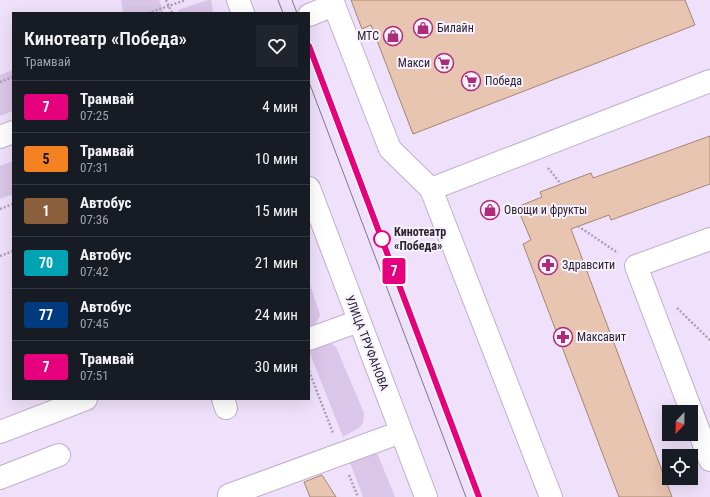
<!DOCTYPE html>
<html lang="ru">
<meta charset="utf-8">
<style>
:root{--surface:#171b24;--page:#20242c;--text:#f1f3f6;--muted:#9ea1a6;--line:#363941}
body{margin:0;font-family:"Roboto Condensed",sans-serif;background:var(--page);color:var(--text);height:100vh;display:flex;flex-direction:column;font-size:15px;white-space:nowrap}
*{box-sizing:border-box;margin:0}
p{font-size:13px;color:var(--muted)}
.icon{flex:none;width:22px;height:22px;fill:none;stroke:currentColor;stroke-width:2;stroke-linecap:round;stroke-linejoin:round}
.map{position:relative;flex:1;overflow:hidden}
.sheet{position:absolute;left:12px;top:12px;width:298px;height:388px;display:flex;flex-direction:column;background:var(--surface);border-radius:0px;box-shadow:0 4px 16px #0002}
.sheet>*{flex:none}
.badge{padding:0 8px;border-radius:3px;font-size:14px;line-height:26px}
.needle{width:26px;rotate:202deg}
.fabs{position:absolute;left:662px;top:405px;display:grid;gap:8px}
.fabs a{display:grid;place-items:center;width:36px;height:36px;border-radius:0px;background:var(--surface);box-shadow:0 4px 16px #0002;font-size:20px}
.map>.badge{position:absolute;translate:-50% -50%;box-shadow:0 0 0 2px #fff}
.round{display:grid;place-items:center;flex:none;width:42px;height:42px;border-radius:0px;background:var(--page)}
.head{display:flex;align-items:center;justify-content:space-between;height:68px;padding:0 12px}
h1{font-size:19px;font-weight:600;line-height:30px}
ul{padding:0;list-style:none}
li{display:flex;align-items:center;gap:12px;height:52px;padding:0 12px;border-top:1px solid var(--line)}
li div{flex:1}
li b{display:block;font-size:15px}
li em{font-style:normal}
li .badge{min-width:44px;font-weight:700;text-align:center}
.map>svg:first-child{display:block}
</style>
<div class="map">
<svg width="710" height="497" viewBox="0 0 710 497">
<rect width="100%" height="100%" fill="#efe1fb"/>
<g fill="#dac6e8">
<path d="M 121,0 L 159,0 L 164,13 L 123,13 Z"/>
<path d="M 208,0 L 211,0 L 213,10 L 212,13 L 179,13 L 178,10 Z"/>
<path d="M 13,70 L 13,111 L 0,116 L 0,75 Z"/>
<path d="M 13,161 L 13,194 L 0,199 L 0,166 Z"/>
<path d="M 309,281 L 320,315 L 314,328 L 309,331 Z"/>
<path d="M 323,344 L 332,344 L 336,347 L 364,413 L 363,423 L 360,427 L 343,437 L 309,351 L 309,347 Z"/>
<path d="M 373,452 L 378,455 L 395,497 L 363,497 L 349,460 Z"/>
</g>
<g fill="#e7c5b0" stroke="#a58672">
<path d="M 351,0 L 685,0 L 695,25 L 413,134 L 371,25 L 362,29 Z"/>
<path d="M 710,136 L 710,184 L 611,220 L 609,215 L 571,229 L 672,497 L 619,497 L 523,244 L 531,240 L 517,207 L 542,197 L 540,192 L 572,180 L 591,173 L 593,178 Z"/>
<path d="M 322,475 L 336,497 L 310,497 L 304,482 Z"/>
</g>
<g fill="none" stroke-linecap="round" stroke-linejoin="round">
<g stroke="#c1afce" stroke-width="24">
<g id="minor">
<path d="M 238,0 L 243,13"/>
<path d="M 334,5 L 390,149 L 431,189"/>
<path d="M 309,15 L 334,5 L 332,0"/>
<path d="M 0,137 L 13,132"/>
<path d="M 309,188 L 426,497"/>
<path d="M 710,239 L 636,266 L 710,460"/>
<path d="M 309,339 L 359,321"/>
<path d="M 223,399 L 226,408"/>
<path d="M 0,432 L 86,399"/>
<path d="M 0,478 L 59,455"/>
<path d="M 230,497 L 229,495 L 401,432"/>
<path d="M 551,497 L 431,189 L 710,81"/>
</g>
</g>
<g stroke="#aa9fb4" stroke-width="2.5" stroke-dasharray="2 2" stroke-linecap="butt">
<path d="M 166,0 L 172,13"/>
<path d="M 148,13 L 186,0"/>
<path d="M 0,82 L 13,77"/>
<path d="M 548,168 L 561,184"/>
<path d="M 0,209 L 13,204"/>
<path d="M 578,226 L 618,253"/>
<path d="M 0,256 L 13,251"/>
<path d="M 677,308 L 710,340"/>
<path d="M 309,371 L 333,433"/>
<path d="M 349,475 L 358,497"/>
</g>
<use href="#minor" stroke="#fff" stroke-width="22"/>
<g stroke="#807688" stroke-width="1">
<path d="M 278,0 L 283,13"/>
<path d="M 292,0 L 297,13"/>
<path d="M 309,46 L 479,497"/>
<path d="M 309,82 L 466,497"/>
</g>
</g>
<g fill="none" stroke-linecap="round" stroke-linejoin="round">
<g stroke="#fff" stroke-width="9">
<path id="line" d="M 309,46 L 479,497"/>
</g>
<use href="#line" stroke="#e6007e" stroke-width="6"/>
</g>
<defs>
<g id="shop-ring" transform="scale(1)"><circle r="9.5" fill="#f8f1fe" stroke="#ad2c79" stroke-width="1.5"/><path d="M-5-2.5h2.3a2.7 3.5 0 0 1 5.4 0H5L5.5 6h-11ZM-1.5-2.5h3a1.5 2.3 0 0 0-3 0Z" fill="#ad2c79"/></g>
<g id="supermarket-ring" transform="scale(1)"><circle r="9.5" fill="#f8f1fe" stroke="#ad2c79" stroke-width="1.5"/><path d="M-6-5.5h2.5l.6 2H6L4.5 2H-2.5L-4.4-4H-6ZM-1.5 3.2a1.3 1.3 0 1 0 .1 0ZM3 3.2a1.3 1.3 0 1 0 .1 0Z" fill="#ad2c79"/></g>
<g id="pharmacy-ring" transform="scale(1)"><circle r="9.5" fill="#f8f1fe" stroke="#ad2c79" stroke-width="1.5"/><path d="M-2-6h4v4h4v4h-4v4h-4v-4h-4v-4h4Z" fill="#ad2c79"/></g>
</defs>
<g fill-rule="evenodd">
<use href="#shop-ring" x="423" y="28"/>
<use href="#shop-ring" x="393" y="36"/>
<use href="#supermarket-ring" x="444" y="63"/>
<use href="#supermarket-ring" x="471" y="81"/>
<use href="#shop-ring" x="490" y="210"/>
<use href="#pharmacy-ring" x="548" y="265"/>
<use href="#pharmacy-ring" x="563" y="337"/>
</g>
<circle fill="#fff" stroke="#e6007e" stroke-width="2" cx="382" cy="239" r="8"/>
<g text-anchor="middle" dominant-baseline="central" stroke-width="4" stroke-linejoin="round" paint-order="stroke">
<g font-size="12" fill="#2b2430" stroke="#f8f1fe" text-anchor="start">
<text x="437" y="28">Билайн</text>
<text x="379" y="36" text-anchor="end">МТС</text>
<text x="430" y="63" text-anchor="end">Макси</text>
<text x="485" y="81">Победа</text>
<text x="504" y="210">Овощи и фрукты</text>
<text x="562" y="265">Здравсити</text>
<text x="577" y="337">Максавит</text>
</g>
<g font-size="12" font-weight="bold" fill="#2b2430" stroke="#f8f1fe" text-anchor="start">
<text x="394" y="232">Кинотеатр<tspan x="394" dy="14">«Победа»</tspan></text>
</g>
<g font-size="12" fill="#2b2430" stroke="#f8f1fe">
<text transform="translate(367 343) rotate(69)">УЛИЦА ТРУФАНОВА</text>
</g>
</g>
</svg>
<div class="fabs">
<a><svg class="needle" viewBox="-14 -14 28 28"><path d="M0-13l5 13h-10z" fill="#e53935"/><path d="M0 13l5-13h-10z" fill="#9ea1a6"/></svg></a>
<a><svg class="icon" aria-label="locate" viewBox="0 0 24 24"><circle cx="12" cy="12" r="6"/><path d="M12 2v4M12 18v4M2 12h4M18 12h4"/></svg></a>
</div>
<b class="badge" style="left:394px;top:271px;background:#e6007e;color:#fff">7</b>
<section class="sheet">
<div class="head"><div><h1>Кинотеатр «Победа»</h1><p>Трамвай</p></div><a class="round"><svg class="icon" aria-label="heart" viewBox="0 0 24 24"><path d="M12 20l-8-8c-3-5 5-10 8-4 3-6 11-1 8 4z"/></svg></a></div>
<ul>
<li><span class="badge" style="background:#e6007e;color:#fff">7</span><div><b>Трамвай</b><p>07:25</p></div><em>4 мин</em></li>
<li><span class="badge" style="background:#f58220;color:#111">5</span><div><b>Трамвай</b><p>07:31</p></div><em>10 мин</em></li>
<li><span class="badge" style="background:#8b5e3c;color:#fff">1</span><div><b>Автобус</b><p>07:36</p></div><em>15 мин</em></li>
<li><span class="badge" style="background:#00a3b4;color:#fff">70</span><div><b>Автобус</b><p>07:42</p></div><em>21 мин</em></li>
<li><span class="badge" style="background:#003b80;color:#fff">77</span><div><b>Автобус</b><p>07:45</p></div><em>24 мин</em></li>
<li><span class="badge" style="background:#e6007e;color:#fff">7</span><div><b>Трамвай</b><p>07:51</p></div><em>30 мин</em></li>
</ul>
</section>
</div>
